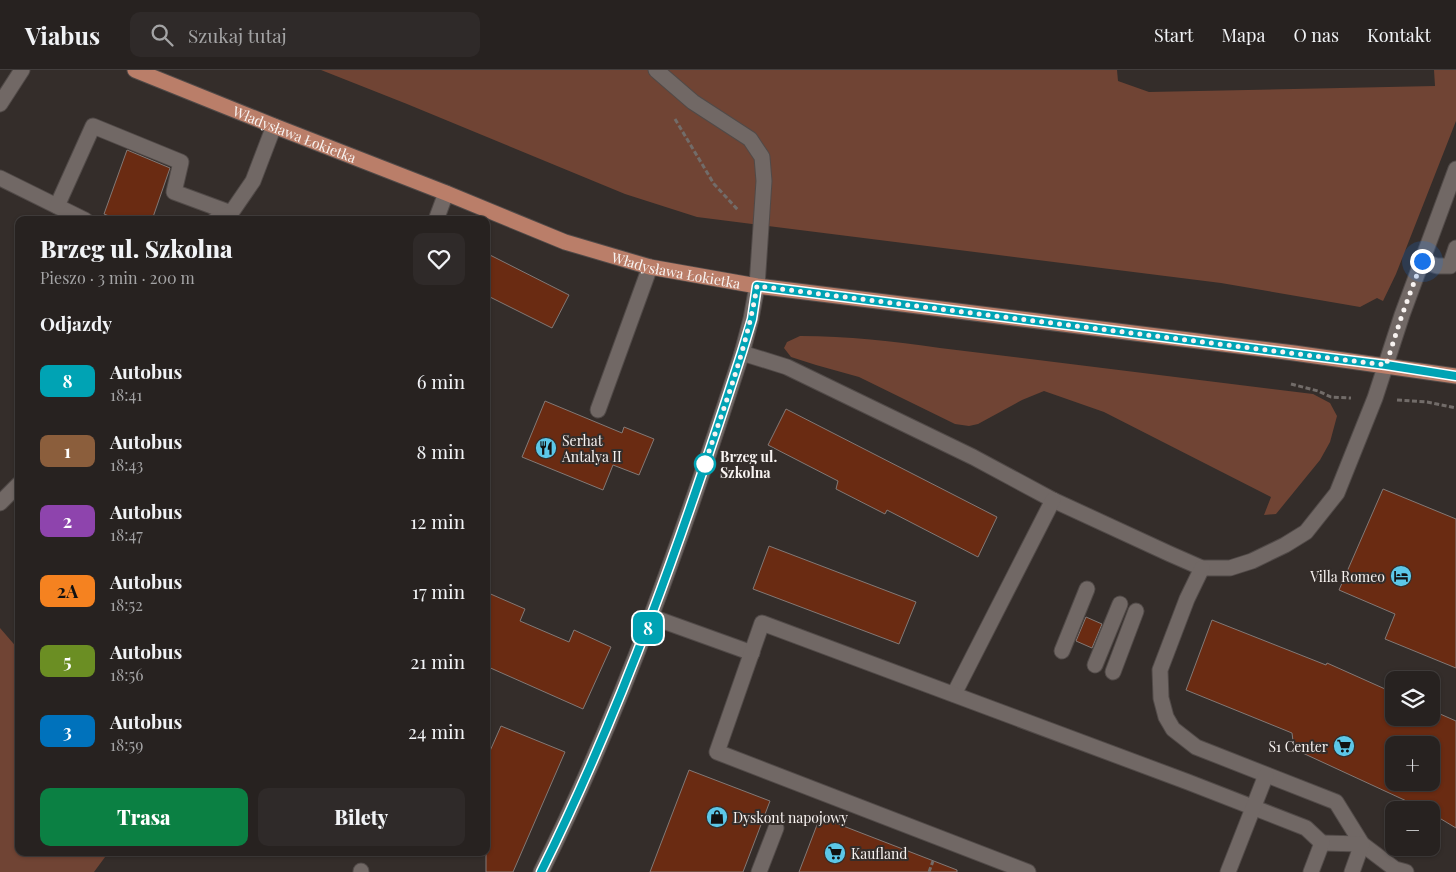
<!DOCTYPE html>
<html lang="pl">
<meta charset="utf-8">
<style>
:root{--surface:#272220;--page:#2f2a29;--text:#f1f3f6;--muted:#a4a4a5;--line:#433f3e;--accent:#0b8043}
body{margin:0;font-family:"Playfair Display",serif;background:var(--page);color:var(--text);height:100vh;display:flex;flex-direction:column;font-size:19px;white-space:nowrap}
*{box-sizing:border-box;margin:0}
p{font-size:16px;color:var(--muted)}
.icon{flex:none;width:28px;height:28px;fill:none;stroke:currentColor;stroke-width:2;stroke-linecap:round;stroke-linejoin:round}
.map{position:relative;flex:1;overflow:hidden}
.drawer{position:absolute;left:15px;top:146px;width:475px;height:640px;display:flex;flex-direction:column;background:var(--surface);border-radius:10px;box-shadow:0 1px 4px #0004,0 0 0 1px var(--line)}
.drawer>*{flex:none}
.badge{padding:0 10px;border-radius:8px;font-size:18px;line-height:32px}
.controls{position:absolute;left:1385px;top:601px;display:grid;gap:10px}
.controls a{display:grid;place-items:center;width:55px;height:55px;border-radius:10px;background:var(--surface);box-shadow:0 1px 4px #0004,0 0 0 1px var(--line);font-size:25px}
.you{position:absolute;width:25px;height:25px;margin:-12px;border:4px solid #fff;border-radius:50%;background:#1a73e8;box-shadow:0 0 0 8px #1a73e833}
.map>.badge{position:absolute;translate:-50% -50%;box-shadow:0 0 0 2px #fff}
h2{padding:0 25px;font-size:19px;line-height:45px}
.round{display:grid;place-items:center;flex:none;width:52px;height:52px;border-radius:10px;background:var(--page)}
.headline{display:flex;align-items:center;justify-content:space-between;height:85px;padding:0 25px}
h1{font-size:24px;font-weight:800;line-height:38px}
.action{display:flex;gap:10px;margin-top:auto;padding:10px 25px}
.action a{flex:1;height:58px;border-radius:10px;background:var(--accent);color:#fff;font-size:20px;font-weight:800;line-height:58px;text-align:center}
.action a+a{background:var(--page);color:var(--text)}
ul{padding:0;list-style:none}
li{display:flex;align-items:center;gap:15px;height:70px;padding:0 25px}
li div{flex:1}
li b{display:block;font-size:19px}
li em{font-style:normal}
li .badge{min-width:55px;font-weight:700;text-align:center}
header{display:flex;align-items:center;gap:30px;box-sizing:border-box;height:70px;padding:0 25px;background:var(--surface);border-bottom:1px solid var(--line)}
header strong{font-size:24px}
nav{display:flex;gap:28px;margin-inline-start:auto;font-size:18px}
.search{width:350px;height:45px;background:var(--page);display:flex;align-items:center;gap:12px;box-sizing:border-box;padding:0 18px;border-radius:10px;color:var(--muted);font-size:19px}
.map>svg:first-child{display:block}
</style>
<header>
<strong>Viabus</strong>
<div class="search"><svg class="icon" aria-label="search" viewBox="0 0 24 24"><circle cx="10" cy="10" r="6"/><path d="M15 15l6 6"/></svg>Szukaj tutaj</div>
<nav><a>Start</a><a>Mapa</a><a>O nas</a><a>Kontakt</a></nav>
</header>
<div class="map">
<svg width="1456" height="802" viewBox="0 0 1456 802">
<rect width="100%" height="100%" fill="#342d2a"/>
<g fill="#704434">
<path d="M 321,0 L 1117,0 L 1118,11 L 1149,22 L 1435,16 L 1434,0 L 1456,0 L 1456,51 L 1396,204 L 1383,231 L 1377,228 L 1360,237 L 1221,213 L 697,147 L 625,124 L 407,34 Z"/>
<path d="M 800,266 C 848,266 893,271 940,278 L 1313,324 L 1330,333 L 1337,346 L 1330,372 L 1320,390 L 1276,444 L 1264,445 L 1271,427 L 1104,342 L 1044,321 L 1022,330 L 978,354 L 969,356 L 955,354 L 859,307 L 816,295 L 791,287 L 784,278 L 787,272 Z"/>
<path d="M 0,558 L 19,580 L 19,782 L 108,783 L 94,802 L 0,802 Z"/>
</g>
<g fill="#6a2b12" stroke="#827976" fill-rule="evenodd">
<path d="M 127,80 L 170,98 L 152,150 L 119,150 L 104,144 Z"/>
<path d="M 486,183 L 569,225 L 552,258 L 486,225 Z"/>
<path d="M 545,331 L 622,363 L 624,357 L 654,369 L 639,405 L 613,395 L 603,420 L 522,387 Z"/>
<path d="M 786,339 L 997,447 L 978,487 L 887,440 L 885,444 L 836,419 L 838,411 L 768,375 Z"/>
<path d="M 1383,419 L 1456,449 L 1456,598 L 1385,569 L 1395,544 L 1339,520 Z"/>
<path d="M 769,476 L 916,532 L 899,574 L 753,519 Z"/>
<path d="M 486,522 L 525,539 L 520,551 L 569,572 L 574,560 L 611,577 L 583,639 L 486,596 Z"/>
<path d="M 1086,547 L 1102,554 L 1092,578 L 1076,571 Z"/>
<path d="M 1212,550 L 1326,595 L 1327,593 L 1394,623 L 1394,648 L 1431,648 L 1431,640 L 1456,651 L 1456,758 L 1431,743 L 1431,740 L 1426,740 L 1294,679 L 1292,663 L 1186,620 ZM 1394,675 L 1431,675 L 1431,712 L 1394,712 Z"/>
<path d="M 501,656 L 565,682 L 513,802 L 486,802 L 486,690 Z"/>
<path d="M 689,700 L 770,731 L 743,802 L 650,802 Z"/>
<path d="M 820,747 L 957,800 L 957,802 L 799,802 Z"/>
</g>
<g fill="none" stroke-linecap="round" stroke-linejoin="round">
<g stroke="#514a48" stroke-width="17">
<g id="minor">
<path d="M 0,34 L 22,0"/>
<path d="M 0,108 L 85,150"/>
<path d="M 57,136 L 93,56 L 181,92 L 174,122 L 231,143"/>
<path d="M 215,150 L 231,143 L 253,111 L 274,56"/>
<path d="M 436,150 L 446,123"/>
<path d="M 1422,191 L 1437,196 L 1450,196 L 1456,178"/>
<path d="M 742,283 L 787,297 L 973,387 L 1053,430 L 1170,484 L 1202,498 L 1230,498 L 1252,491 L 1285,475 L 1306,462 L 1337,423 L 1375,328 L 1402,245 L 1456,99"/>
<path d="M 598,340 L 650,197"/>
<path d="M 0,433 L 19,414"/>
<path d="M 1202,498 L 1187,529 L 1160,600 L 1161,628 L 1166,647 L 1173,659 L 1196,677 L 1336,732 L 1362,774 L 1395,799 L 1406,802"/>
<path d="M 652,547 L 752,583"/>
<path d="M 1062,581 L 1087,519"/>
<path d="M 1095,595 L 1120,534"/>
<path d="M 1113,602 L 1136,541"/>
<path d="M 954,624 L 1053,430"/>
<path d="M 1322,773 L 1362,774 L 1352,802"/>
<path d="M 361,802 L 361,801"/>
<path d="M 541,802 C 624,635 685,459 742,283 L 751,249 L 757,216 L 764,111 L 762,87 L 750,69 L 693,32 L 656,0"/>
<path d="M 759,802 L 776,758"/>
<path d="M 1028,802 L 717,682 L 762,553 L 1188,712 L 1306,758 L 1322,773 L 1311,802"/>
<path d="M 1228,802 L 1266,705"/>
</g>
</g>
<g stroke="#514a48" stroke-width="17">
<g id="major">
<path id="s1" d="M 135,0 L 274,56 L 446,123 L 565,172 L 650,197 L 757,216 L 1294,283 L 1456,306"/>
</g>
</g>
<g stroke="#726c69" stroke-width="3" stroke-dasharray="5 2.5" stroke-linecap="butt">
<path d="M 675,49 L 714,114 L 738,140"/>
<path d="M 1291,314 L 1318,321 L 1331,327 L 1351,328"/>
<path d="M 1397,330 L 1427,332 L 1456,338"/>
<path d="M 929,802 L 933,791"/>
</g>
<use href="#minor" stroke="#716865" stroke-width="15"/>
<use href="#major" stroke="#ba7e69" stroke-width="15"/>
</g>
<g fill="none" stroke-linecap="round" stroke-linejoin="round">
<g stroke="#fff" stroke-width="11">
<path id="line" d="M 541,802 C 624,635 685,459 742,282 L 752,249 L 757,216 L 1386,295 L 1456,306"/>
</g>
<use href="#line" stroke="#00a3b4" stroke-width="8"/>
<path stroke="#f8f3f1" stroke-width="5" stroke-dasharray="0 9" d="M 705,394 L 704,396 C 724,337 747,278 757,216 L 1386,295 L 1402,245 L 1422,191"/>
</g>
<defs>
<g id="restaurant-disc" transform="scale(1.125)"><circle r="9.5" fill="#5cc7e8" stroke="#342d2a"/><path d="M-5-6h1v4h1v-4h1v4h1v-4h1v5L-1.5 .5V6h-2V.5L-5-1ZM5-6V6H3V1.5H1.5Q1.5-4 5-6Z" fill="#111"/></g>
<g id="hotel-disc" transform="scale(1.125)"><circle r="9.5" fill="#5cc7e8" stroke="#342d2a"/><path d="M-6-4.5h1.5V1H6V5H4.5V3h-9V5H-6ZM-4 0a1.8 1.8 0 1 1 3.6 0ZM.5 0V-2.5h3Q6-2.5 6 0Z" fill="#111"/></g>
<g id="supermarket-disc" transform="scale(1.125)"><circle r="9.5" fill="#5cc7e8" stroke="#342d2a"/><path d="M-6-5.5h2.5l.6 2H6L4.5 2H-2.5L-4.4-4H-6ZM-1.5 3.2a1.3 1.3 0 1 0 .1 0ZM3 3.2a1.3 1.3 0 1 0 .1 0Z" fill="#111"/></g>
<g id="shop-disc" transform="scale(1.125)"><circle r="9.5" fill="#5cc7e8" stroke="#342d2a"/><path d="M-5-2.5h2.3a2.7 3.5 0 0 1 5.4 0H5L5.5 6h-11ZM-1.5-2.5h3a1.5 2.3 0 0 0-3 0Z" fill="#111"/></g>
</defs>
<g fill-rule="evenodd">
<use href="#restaurant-disc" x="546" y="378"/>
<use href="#hotel-disc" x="1401" y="506"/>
<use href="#supermarket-disc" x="1344" y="676"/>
<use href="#shop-disc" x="717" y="747"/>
<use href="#supermarket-disc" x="835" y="783"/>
</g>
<circle fill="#fff" stroke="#00a3b4" stroke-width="2.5" cx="705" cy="394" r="10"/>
<g text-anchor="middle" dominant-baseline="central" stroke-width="4" stroke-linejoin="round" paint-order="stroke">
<g font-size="14" fill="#f8f3f1" stroke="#342d2a">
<text stroke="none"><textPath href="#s1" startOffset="172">Władysława Łokietka</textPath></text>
<text stroke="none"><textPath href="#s1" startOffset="578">Władysława Łokietka</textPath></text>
</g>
<g font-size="14" fill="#f8f3f1" stroke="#342d2a" text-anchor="start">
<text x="562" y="370">Serhat<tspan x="562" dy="16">Antalya II</tspan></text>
<text x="1385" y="506" text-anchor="end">Villa Romeo</text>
<text x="1328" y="676" text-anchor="end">S1 Center</text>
<text x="733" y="747">Dyskont napojowy</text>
<text x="851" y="783">Kaufland</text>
</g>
<g font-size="14" font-weight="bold" fill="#f8f3f1" stroke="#342d2a" text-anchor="start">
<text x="720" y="386">Brzeg ul.<tspan x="720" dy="16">Szkolna</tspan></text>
</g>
</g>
</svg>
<div class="controls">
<a><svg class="icon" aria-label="layers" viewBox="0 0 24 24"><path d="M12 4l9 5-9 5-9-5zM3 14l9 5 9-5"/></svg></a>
<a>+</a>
<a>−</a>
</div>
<div class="you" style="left:1422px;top:191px"></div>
<b class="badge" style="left:648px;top:558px;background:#00a3b4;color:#fff">8</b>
<section class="drawer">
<div class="headline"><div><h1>Brzeg ul. Szkolna</h1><p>Pieszo · 3 min · 200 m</p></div><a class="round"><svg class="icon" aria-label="heart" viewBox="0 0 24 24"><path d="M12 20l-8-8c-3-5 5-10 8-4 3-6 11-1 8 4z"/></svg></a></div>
<h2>Odjazdy</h2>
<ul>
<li><span class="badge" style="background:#00a3b4;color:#fff">8</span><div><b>Autobus</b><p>18:41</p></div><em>6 min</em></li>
<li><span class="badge" style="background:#8b5e3c;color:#fff">1</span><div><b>Autobus</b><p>18:43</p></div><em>8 min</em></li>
<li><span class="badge" style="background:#8e44ad;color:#fff">2</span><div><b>Autobus</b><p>18:47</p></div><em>12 min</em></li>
<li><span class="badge" style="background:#f58220;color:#111">2A</span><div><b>Autobus</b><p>18:52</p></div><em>17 min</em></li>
<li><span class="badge" style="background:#6b8e23;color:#fff">5</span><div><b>Autobus</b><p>18:56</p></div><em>21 min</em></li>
<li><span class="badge" style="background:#0072bc;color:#fff">3</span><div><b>Autobus</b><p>18:59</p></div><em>24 min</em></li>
</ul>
<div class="action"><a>Trasa</a><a>Bilety</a></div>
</section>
</div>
